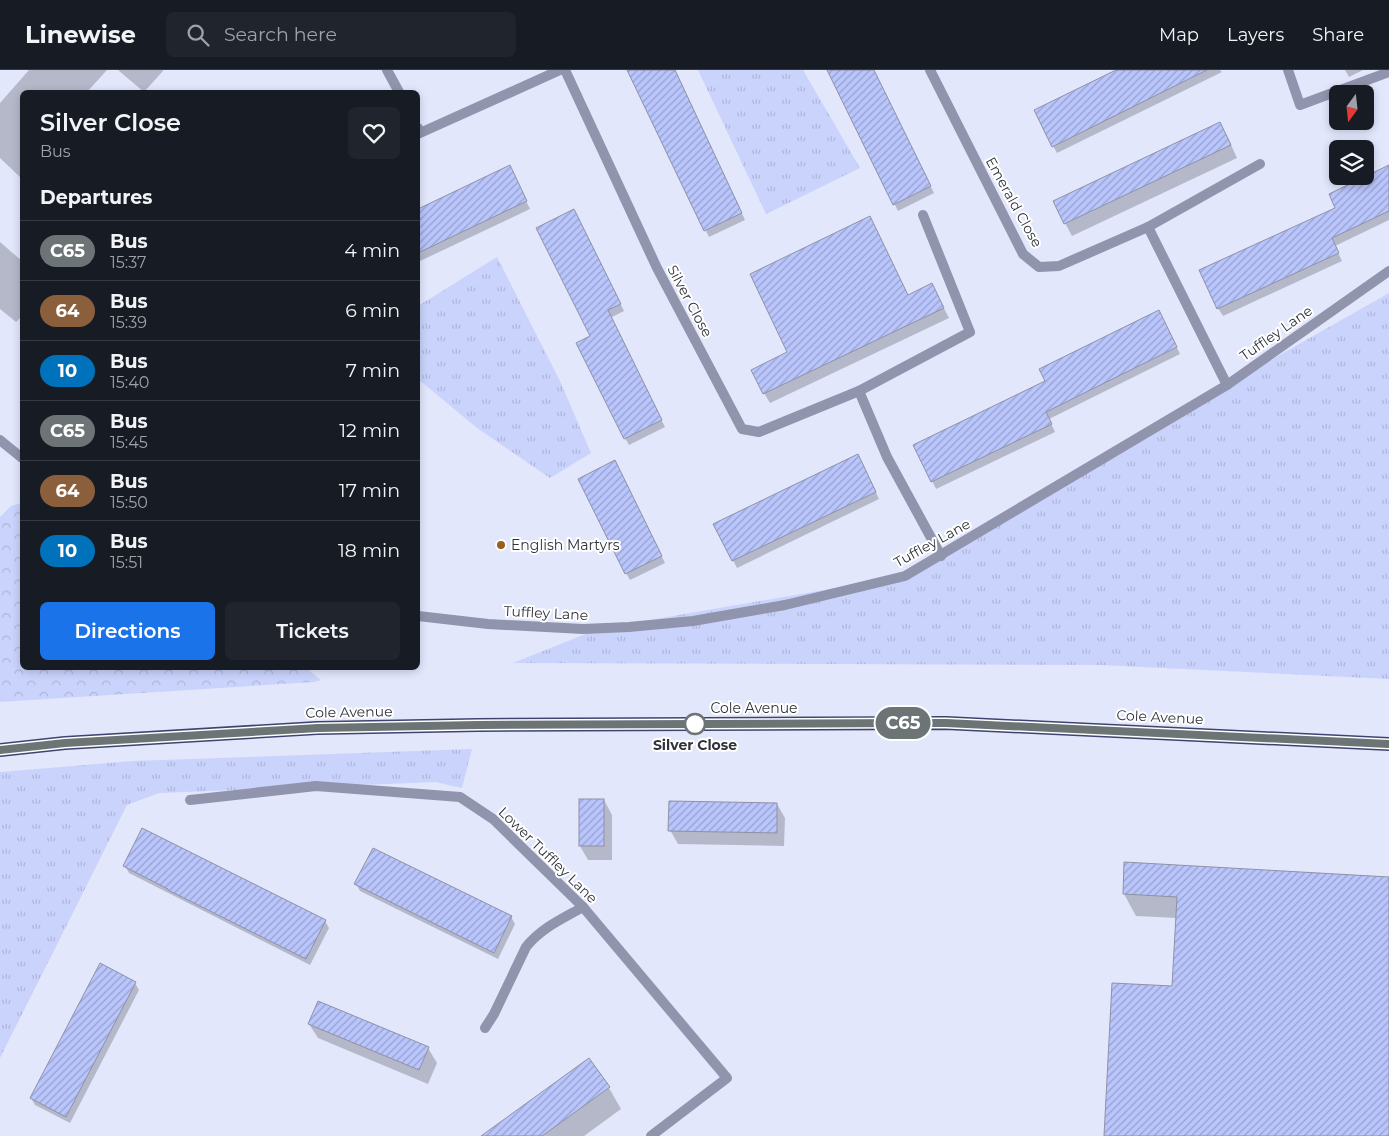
<!DOCTYPE html>
<style>
:root{--surface:#171b24;--page:#20242c;--text:#f1f3f6;--muted:#9ea1a6;--line:#363941;--accent:#1a73e8}
body{margin:0;font-family:Montserrat,sans-serif;background:var(--page);color:var(--text);height:100vh;display:flex;flex-direction:column;font-size:19px;white-space:nowrap}
*{box-sizing:border-box;margin:0}
p{font-size:16px;color:var(--muted)}
.icon{flex:none;width:28px;height:28px;fill:none;stroke:currentColor;stroke-width:2;stroke-linecap:round;stroke-linejoin:round}
.map{position:relative;flex:1;overflow:hidden}
.sheet{position:absolute;left:20px;top:20px;width:400px;height:580px;display:flex;flex-direction:column;background:var(--surface);border-radius:8px;box-shadow:0 2px 8px #0003}
.sheet>*{flex:none}
.badge{padding:0 10px;border-radius:16px;font-size:18px;line-height:32px}
.needle{width:32px;rotate:195deg}
.buttons{position:absolute;left:1329px;top:15px;display:grid;gap:10px}
.buttons a{display:grid;place-items:center;width:45px;height:45px;border-radius:8px;background:var(--surface);box-shadow:0 2px 8px #0003;font-size:25px}
.map>.badge{position:absolute;translate:-50% -50%;box-shadow:0 0 0 2px #fff}
h2{padding:0 20px;font-size:19px;line-height:45px}
.round{display:grid;place-items:center;flex:none;width:52px;height:52px;border-radius:8px;background:var(--page)}
.summary{display:flex;align-items:center;justify-content:space-between;height:85px;padding:0 20px}
h1{font-size:24px;font-weight:600;line-height:38px}
.primary-button{display:flex;gap:10px;margin-top:auto;padding:10px 20px}
.primary-button a{flex:1;height:58px;border-radius:8px;background:var(--accent);color:#fff;font-size:20px;font-weight:600;line-height:58px;text-align:center}
.primary-button a+a{background:var(--page);color:var(--text)}
ul{padding:0;list-style:none}
li{display:flex;align-items:center;gap:15px;height:60px;padding:0 20px;border-top:1px solid var(--line)}
li div{flex:1}
li b{display:block;font-size:19px}
li em{font-style:normal}
li .badge{min-width:55px;font-weight:700;text-align:center}
header{display:flex;align-items:center;gap:30px;box-sizing:border-box;height:70px;padding:0 25px;background:var(--surface);border-bottom:1px solid var(--line)}
header strong{font-size:24px}
nav{display:flex;gap:28px;margin-inline-start:auto;font-size:18px}
.search{width:350px;height:45px;background:var(--page);display:flex;align-items:center;gap:12px;box-sizing:border-box;padding:0 18px;border-radius:8px;color:var(--muted);font-size:19px}
.map>svg:first-child{display:block}
</style>
<header>
<strong>Linewise</strong>
<div class="search"><svg class="icon" aria-label="search" viewBox="0 0 24 24"><circle cx="10" cy="10" r="6"/><path d="M15 15l6 6"/></svg>Search here</div>
<nav><a>Map</a><a>Layers</a><a>Share</a></nav>
</header>
<div class="map">
<svg width="1389" height="1066" viewBox="0 0 1389 1066">
<defs>
<pattern id="grass-tufts" width="24" height="20" patternUnits="userSpaceOnUse" patternTransform="scale(1.25)"><rect width="24" height="20" fill="#cad3fc"/><path d="M3 7l-1-3M5 7V3M7 7l1-3M15 17l-1-3M17 17v-4M19 17l1-3" fill="none" stroke="#aeb6d9"/></pattern>
<pattern id="park-crowns" width="20" height="18" patternUnits="userSpaceOnUse" patternTransform="scale(1.25)"><rect width="20" height="18" fill="#cad3fc"/><path d="M2 6a3 3 0 1 1 6 0M12 15a3 3 0 1 1 6 0" fill="none" stroke="#aeb6d9"/></pattern>
<pattern id="building-hatch" width="6" height="6" patternUnits="userSpaceOnUse" patternTransform="scale(1.25)"><rect width="6" height="6" fill="#b9c5fc"/><path d="M-1 1l2-2M0 6l6-6M5 7l2-2" fill="none" stroke="#97a1cd"/></pattern>
</defs>
<rect width="100%" height="100%" fill="#e2e7fc"/>
<g fill="url(#grass-tufts)">
<path d="M 698,0 L 803,0 L 860,98 L 766,144 Z"/>
<path d="M 497,187 L 560,311 L 591,383 L 550,408 L 477,358 L 418,309 L 418,236 Z"/>
<path d="M 1389,223 L 1389,609 L 1100,595 L 513,593 L 598,559 L 905,506 L 1227,315 Z"/>
<path d="M 472,679 L 462,718 L 436,712 L 159,723 L 127,735 L 0,988 L 0,702 L 133,691 Z"/>
</g>
<path fill="url(#park-crowns)" d="M 22,433 L 22,598 L 306,598 L 321,610 L 315,612 L 0,632 L 0,447 L 11,436 Z"/>
<g fill="#0003">
<path d="M 29,0 L 107,0 L 87,22 L 22,22 L 22,109 L 0,88 L 0,33 Z"/>
<path d="M 118,0 L 163,0 L 163,1 L 144,22 Z"/>
<path d="M 629,0 L 675,0 L 745,150 L 709,167 Z"/>
<path d="M 829,0 L 873,0 L 934,123 L 898,141 Z"/>
<path d="M 1119,0 L 1220,0 L 1222,2 L 1057,83 L 1053,76 Z"/>
<path d="M 1345,0 L 1363,0 L 1349,7 Z"/>
<path d="M 1227,66 L 1237,88 L 1072,166 L 1065,153 Z"/>
<path d="M 509,97 L 530,139 L 418,192 L 418,140 Z"/>
<path d="M 1389,97 L 1389,150 L 1335,176 L 1342,191 L 1223,246 L 1218,238 Z"/>
<path d="M 578,147 L 624,241 L 610,248 L 665,357 L 629,375 L 625,368 L 592,267 Z"/>
<path d="M 0,172 L 22,191 L 22,248 L 21,247 L 16,252 L 0,239 Z"/>
<path d="M 937,225 L 949,248 L 770,333 L 764,323 L 908,226 Z"/>
<path d="M 1162,248 L 1180,284 L 1049,349 L 1055,362 L 936,419 L 915,375 L 1047,312 Z"/>
<path d="M 862,392 L 879,429 L 737,498 L 715,454 Z"/>
<path d="M 619,399 L 665,493 L 630,510 L 626,503 Z"/>
<path d="M 604,730 L 612,745 L 612,790 L 588,790 L 580,776 Z"/>
<path d="M 777,734 L 785,748 L 784,776 L 678,774 L 670,760 Z"/>
<path d="M 125,796 L 325,851 L 329,858 L 310,895 L 129,803 Z"/>
<path d="M 1389,808 L 1389,1066 L 1105,1066 L 1173,917 L 1177,848 L 1136,846 L 1124,824 Z"/>
<path d="M 356,814 L 511,847 L 515,854 L 498,889 L 360,821 Z"/>
<path d="M 135,913 L 139,920 L 70,1053 L 35,1035 L 31,1028 Z"/>
<path d="M 309,954 L 428,978 L 437,993 L 428,1014 L 318,968 Z"/>
<path d="M 609,1018 L 621,1039 L 584,1066 L 483,1066 Z"/>
</g>
<g fill="url(#building-hatch)" stroke="#8d92a5">
<path d="M 627,0 L 675,0 L 742,143 L 704,161 Z"/>
<path d="M 827,0 L 874,0 L 931,116 L 893,135 Z"/>
<path d="M 1116,0 L 1207,0 L 1052,77 L 1034,40 Z"/>
<path d="M 1220,52 L 1231,75 L 1064,154 L 1053,131 Z"/>
<path d="M 510,95 L 527,131 L 418,183 L 418,139 Z"/>
<path d="M 1389,95 L 1389,141 L 1332,168 L 1339,183 L 1217,239 L 1199,200 L 1335,138 L 1329,124 Z"/>
<path d="M 574,139 L 621,234 L 608,240 L 662,350 L 624,369 L 576,273 L 590,266 L 536,158 Z"/>
<path d="M 870,146 L 908,225 L 932,213 L 944,238 L 763,324 L 751,300 L 787,282 L 750,204 Z"/>
<path d="M 1159,240 L 1177,277 L 1046,342 L 1052,354 L 931,412 L 913,375 L 1045,311 L 1039,299 Z"/>
<path d="M 858,384 L 876,422 L 732,491 L 713,454 Z"/>
<path d="M 615,390 L 662,486 L 625,504 L 578,409 Z"/>
<rect x="579" y="729" width="25" height="47"/>
<path d="M 669,731 L 777,733 L 777,763 L 668,761 Z"/>
<path d="M 142,758 L 326,850 L 306,889 L 168,820 L 168,819 L 123,796 Z"/>
<path d="M 373,778 L 512,846 L 494,883 L 354,814 Z"/>
<path d="M 1124,792 L 1389,807 L 1389,1066 L 1104,1066 L 1112,913 L 1172,916 L 1177,827 L 1123,824 Z"/>
<path d="M 100,893 L 136,912 L 66,1047 L 30,1028 Z"/>
<path d="M 318,931 L 429,977 L 419,1000 L 308,954 Z"/>
<path d="M 589,988 L 610,1017 L 542,1066 L 481,1066 Z"/>
</g>
<g fill="none" stroke-linecap="round" stroke-linejoin="round">
<g stroke="#9095ad" stroke-width="10">
<path d="M 387,0 L 399,22"/>
<path d="M 565,0 L 657,198 L 742,359 L 759,362 L 859,321 L 970,262 L 923,145"/>
<path d="M 930,0 L 1023,184 L 1039,197 L 1059,196 L 1148,157 L 1260,94"/>
<path d="M 1288,0 L 1300,35 L 1389,2"/>
<path d="M 418,58 L 420,63 L 560,0"/>
<path d="M 1148,157 L 1227,315"/>
<path d="M 859,321 L 887,387 L 941,486"/>
<path d="M 0,370 L 22,388"/>
<path d="M 418,546 L 488,554 L 583,559 L 629,557 L 693,551 L 785,535 L 905,506 L 1227,315 L 1389,201"/>
<path d="M 190,730 L 316,716 L 460,727 L 493,749 L 583,837 L 727,1008 L 651,1066"/>
<path d="M 485,958 L 494,944 L 526,877 C 541,858 562,849 583,837"/>
</g>
<path stroke="#3d446e" stroke-width="14" d="M 0,680 L 65,673 L 317,658 L 478,655 L 946,653 L 1389,674"/>
</g>
<g fill="none" stroke-linecap="round" stroke-linejoin="round">
<g stroke="#fff" stroke-width="11">
<path id="line" d="M 0,680 L 65,673 L 318,658 L 478,655 L 907,653 L 946,653 L 1389,674"/>
</g>
<use href="#line" stroke="#6c7476" stroke-width="8"/>
</g>
<circle fill="#995f1c" stroke="#fff" stroke-width="2" cx="501" cy="475" r="5"/>
<circle fill="#fff" stroke="#6c7476" stroke-width="2.5" cx="695" cy="654" r="10"/>
<g text-anchor="middle" dominant-baseline="central" stroke-width="4" stroke-linejoin="round" paint-order="stroke">
<g font-size="14" fill="#31333b" stroke="#fff">
<text transform="translate(1014 132) rotate(61)">Emerald Close</text>
<text transform="translate(690 231) rotate(62)">Silver Close</text>
<text transform="translate(1276 263) rotate(-35)">Tuffley Lane</text>
<text transform="translate(932 473) rotate(-29)">Tuffley Lane</text>
<text transform="translate(546 543) rotate(3)">Tuffley Lane</text>
<text x="754" y="638">Cole Avenue</text>
<text transform="translate(349 642) rotate(-1)">Cole Avenue</text>
<text transform="translate(1160 647) rotate(3)">Cole Avenue</text>
<text transform="translate(548 785) rotate(44)">Lower Tuffley Lane</text>
</g>
<g font-size="14" fill="#31333b" stroke="#fff" text-anchor="start">
<text x="511" y="475">English Martyrs</text>
</g>
<g font-size="14" font-weight="bold" fill="#31333b" stroke="#fff">
<text x="695" y="675">Silver Close</text>
</g>
</g>
</svg>
<div class="buttons">
<a><svg class="needle" viewBox="-14 -14 28 28"><path d="M0-13l5 13h-10z" fill="#e53935"/><path d="M0 13l5-13h-10z" fill="#9ea1a6"/></svg></a>
<a><svg class="icon" aria-label="layers" viewBox="0 0 24 24"><path d="M12 4l9 5-9 5-9-5zM3 14l9 5 9-5"/></svg></a>
</div>
<b class="badge" style="left:903px;top:653px;background:#6c7476;color:#fff">C65</b>
<section class="sheet">
<div class="summary"><div><h1>Silver Close</h1><p>Bus</p></div><a class="round"><svg class="icon" aria-label="heart" viewBox="0 0 24 24"><path d="M12 20l-8-8c-3-5 5-10 8-4 3-6 11-1 8 4z"/></svg></a></div>
<h2>Departures</h2>
<ul>
<li><span class="badge" style="background:#6c7476;color:#fff">C65</span><div><b>Bus</b><p>15:37</p></div><em>4 min</em></li>
<li><span class="badge" style="background:#8b5e3c;color:#fff">64</span><div><b>Bus</b><p>15:39</p></div><em>6 min</em></li>
<li><span class="badge" style="background:#0072bc;color:#fff">10</span><div><b>Bus</b><p>15:40</p></div><em>7 min</em></li>
<li><span class="badge" style="background:#6c7476;color:#fff">C65</span><div><b>Bus</b><p>15:45</p></div><em>12 min</em></li>
<li><span class="badge" style="background:#8b5e3c;color:#fff">64</span><div><b>Bus</b><p>15:50</p></div><em>17 min</em></li>
<li><span class="badge" style="background:#0072bc;color:#fff">10</span><div><b>Bus</b><p>15:51</p></div><em>18 min</em></li>
</ul>
<div class="primary-button"><a>Directions</a><a>Tickets</a></div>
</section>
</div>
